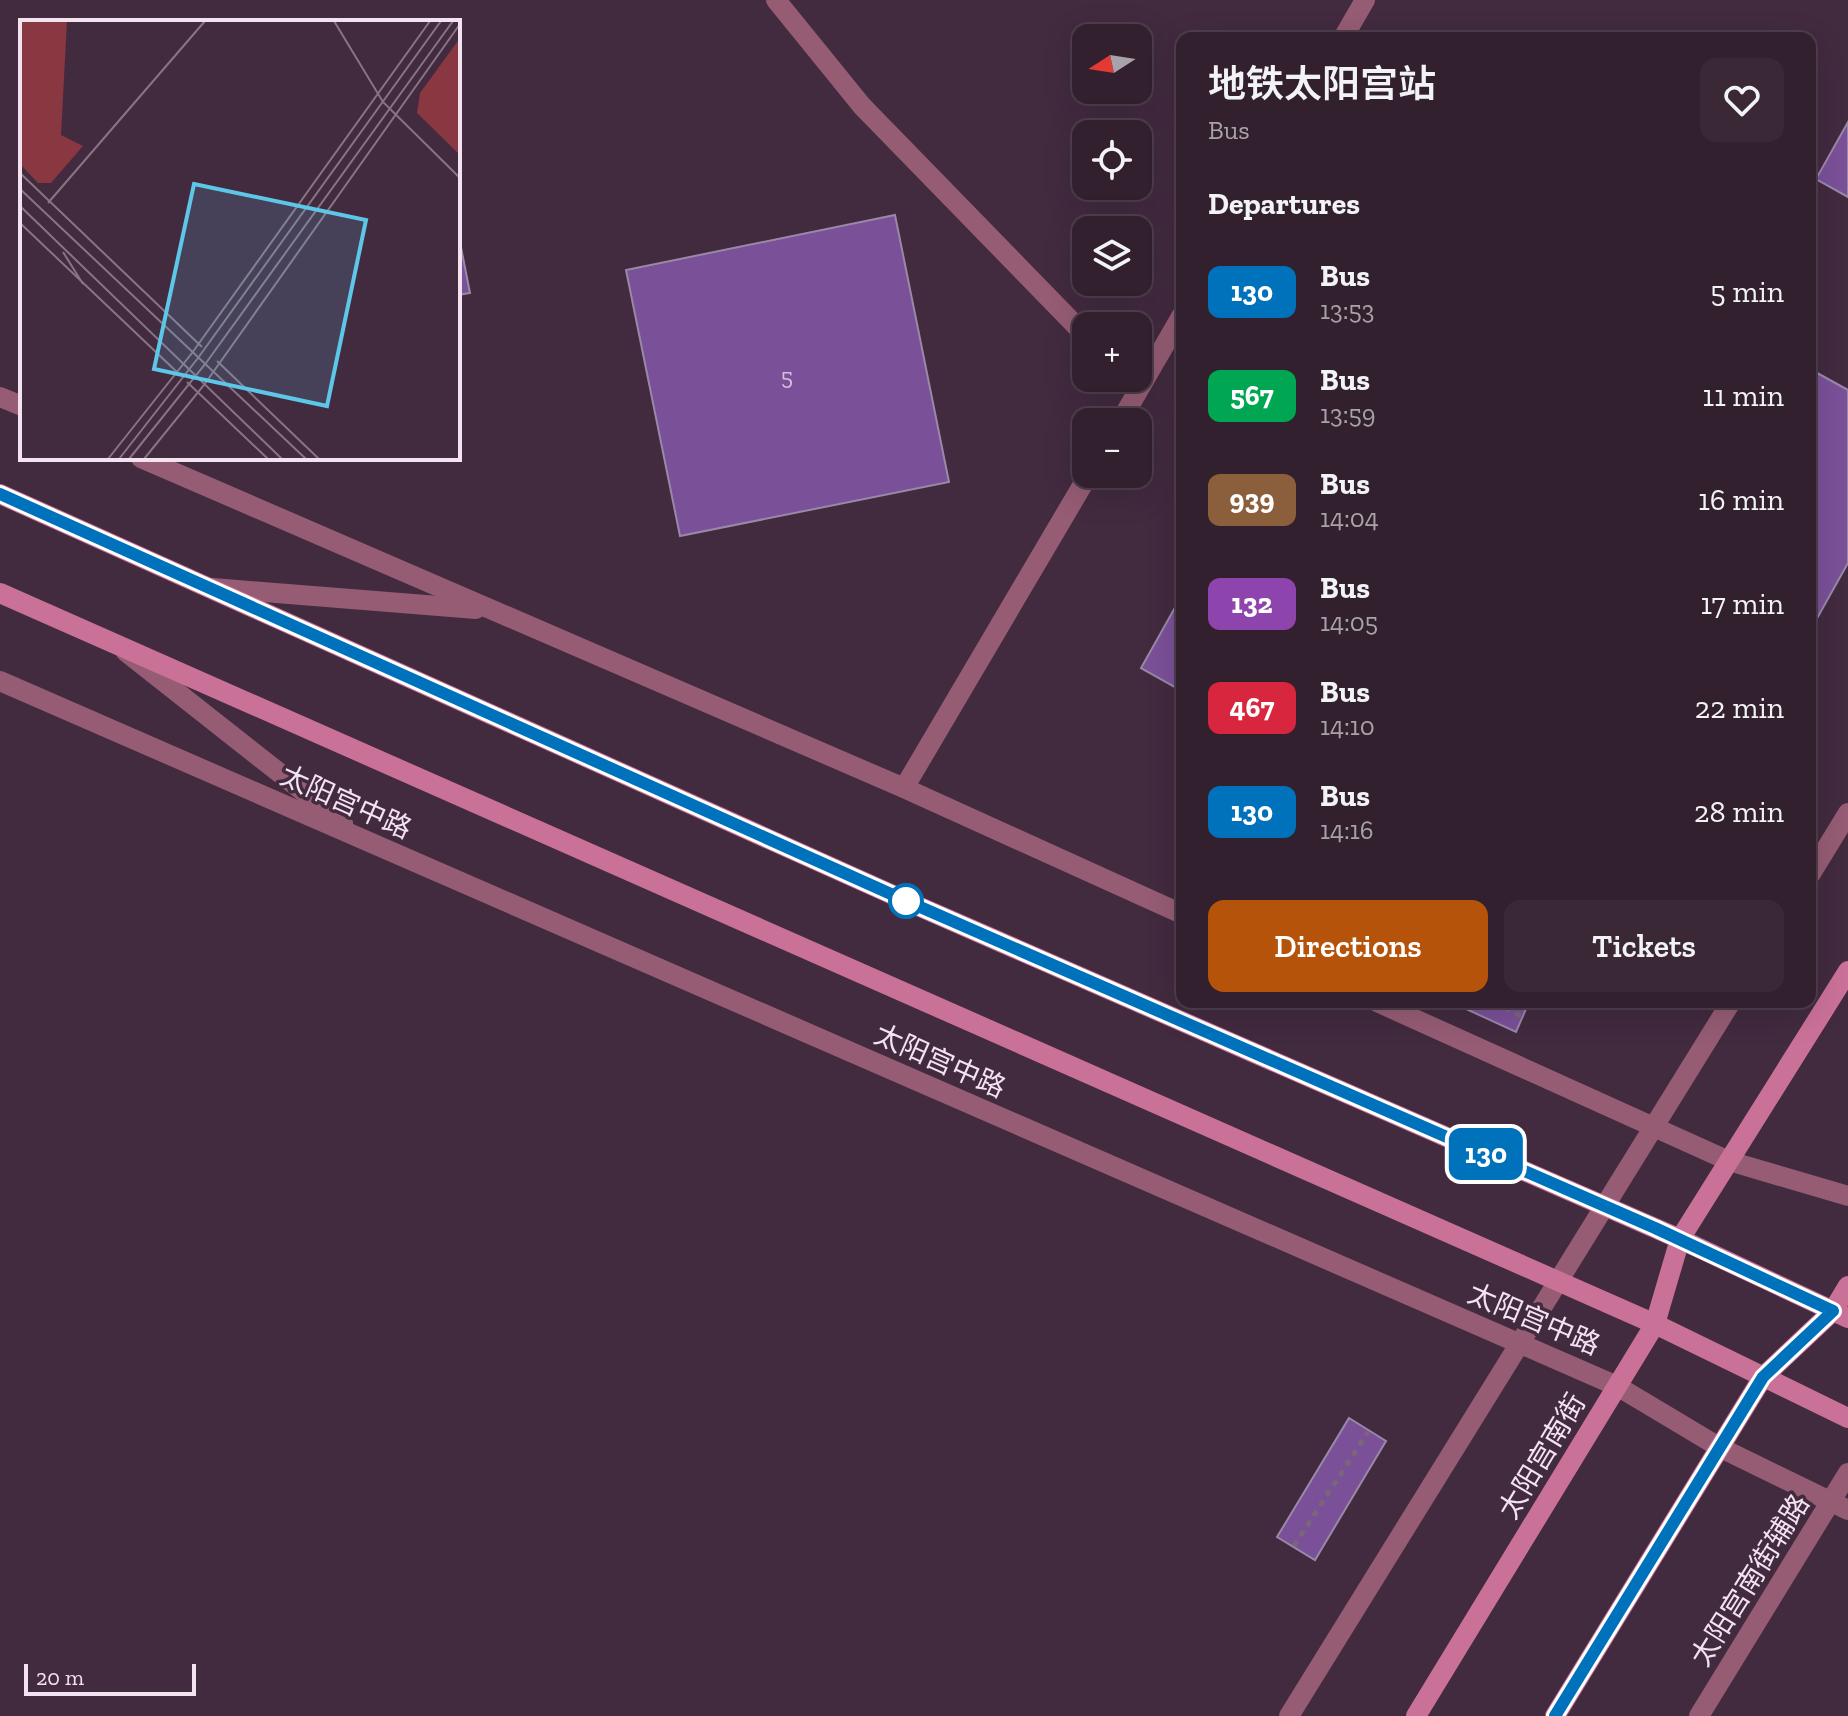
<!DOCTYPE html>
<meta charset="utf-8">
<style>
:root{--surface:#32202f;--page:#3a2837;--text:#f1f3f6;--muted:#a8a3aa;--line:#4d3e4b;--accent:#b45309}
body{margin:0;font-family:"Zilla Slab","Noto Sans SC",serif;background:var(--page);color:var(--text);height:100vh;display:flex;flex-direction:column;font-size:30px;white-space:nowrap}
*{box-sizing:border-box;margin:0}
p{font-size:26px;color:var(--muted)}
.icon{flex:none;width:44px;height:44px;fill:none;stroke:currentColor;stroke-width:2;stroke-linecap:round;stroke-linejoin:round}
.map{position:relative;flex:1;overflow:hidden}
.side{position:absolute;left:1176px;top:32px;width:640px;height:976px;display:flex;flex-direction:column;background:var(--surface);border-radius:16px;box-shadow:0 8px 32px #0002,0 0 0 2px var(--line)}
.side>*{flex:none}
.badge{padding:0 16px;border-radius:12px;font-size:28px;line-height:52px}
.needle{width:52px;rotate:258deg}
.fabs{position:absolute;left:1072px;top:24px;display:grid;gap:16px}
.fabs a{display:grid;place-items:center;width:80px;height:80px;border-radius:16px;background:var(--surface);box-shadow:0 8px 32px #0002,0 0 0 2px var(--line);font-size:40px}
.scale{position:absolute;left:24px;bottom:20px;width:172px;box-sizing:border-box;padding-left:8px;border:4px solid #f3e2f0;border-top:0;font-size:22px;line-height:28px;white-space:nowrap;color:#f3e2f0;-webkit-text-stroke:6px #422a3f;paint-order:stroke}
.map>.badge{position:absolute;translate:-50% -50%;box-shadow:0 0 0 4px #fff}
h2{padding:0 32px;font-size:30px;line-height:72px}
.round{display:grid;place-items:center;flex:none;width:84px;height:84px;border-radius:16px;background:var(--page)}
.overview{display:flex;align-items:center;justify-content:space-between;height:136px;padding:0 32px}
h1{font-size:38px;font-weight:600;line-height:60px}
.action{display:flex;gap:16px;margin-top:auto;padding:16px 32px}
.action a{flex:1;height:92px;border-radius:16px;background:var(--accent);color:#fff;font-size:32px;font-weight:600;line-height:92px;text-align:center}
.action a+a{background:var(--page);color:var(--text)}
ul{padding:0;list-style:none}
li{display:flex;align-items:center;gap:24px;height:104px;padding:0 32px}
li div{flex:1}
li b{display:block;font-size:30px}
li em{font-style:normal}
li .badge{min-width:88px;font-weight:700;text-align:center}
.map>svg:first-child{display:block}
</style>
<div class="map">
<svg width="1848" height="1716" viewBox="0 0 1848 1716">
<rect width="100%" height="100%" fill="#422a3f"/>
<g fill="#7a5098" stroke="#9988a7" stroke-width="2">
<path d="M 1848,122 L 1848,197 L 1816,179 Z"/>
<path d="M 895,215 L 949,482 L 680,536 L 626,270 Z"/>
<path d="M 458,232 L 470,293 L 458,295 Z"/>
<path d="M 1810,369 L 1848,390 L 1848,563 L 1810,631 Z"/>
<path d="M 1182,595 L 1182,691 L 1141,668 Z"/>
<path d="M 1451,1002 L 1529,1002 L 1516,1032 Z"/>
<path d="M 1349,1418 L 1386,1441 L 1315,1560 L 1277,1537 Z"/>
</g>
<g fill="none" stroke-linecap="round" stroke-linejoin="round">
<g stroke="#7b6578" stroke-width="5" stroke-dasharray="6 6" stroke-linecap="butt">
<path d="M 1494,1002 L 1525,1018"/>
<path d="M 1294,1546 L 1368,1432"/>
</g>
<g stroke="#955c74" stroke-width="20">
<path d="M 776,0 L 862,106 L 1086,336"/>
<path d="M 1343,38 L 1365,0"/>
<path d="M 1120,422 L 1182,315"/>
<path d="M 904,788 L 1089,474"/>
</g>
<g stroke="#955c74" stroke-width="20">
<path d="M 0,397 L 22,406"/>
<path d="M 141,458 L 904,788 L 1182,914"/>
<path d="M 213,588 L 476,609"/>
<path d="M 126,652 L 343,823"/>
<path d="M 0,681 L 1617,1386 L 1719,1447 L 1848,1510"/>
<path d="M 1810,875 L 1848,813"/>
<path d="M 1377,1002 L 1729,1161 L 1848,1196"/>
<path d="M 1289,1716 L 1731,1002"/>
<path d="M 1699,1716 L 1848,1473"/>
</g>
<g stroke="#ca7197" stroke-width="20">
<path d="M 0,494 L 911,903 L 1680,1239 L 1848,1318"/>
<path d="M 0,593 L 1655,1324 L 1848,1418"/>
<path d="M 1416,1716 L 1655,1324 L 1680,1239 L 1848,971"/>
<path d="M 1555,1716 L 1763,1377 L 1833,1311 L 1848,1286"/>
</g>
</g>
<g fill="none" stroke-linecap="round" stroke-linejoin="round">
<g stroke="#fff" stroke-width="18">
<path id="line" d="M 0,494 L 911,903 L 1655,1228 L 1833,1311 L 1763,1377 L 1555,1716"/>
</g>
<use href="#line" stroke="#0072bc" stroke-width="12"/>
</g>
<circle fill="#fff" stroke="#0072bc" stroke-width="4" cx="906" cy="901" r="16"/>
<g text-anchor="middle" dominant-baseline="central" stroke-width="7" stroke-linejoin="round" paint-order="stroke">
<g font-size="24" fill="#d5beda">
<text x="787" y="376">5</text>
</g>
<g font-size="28" fill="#f3e2f0" stroke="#422a3f">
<text transform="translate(346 802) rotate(24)">太阳宫中路</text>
<text transform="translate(940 1061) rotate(24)">太阳宫中路</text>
<text transform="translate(1534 1319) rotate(23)">太阳宫中路</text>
<text transform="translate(1542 1456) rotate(-59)">太阳宫南街</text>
<text transform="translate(1750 1580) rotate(-58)">太阳宫南街辅路</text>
</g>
</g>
<g transform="translate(20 20)">
<rect width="440" height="440" fill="#422a3f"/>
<path d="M 0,1 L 47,1 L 41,115 L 63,126 L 31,163 L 18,163 L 0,144 ZM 440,18 L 440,135 L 397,93 L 400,73 Z" fill="#893841"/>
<path fill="none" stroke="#897486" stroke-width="2" d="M 314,1 L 363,82 L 440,158M 0,153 L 182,327M 0,169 L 286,439M 28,183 L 185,1M 0,186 L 262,439M 0,203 L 158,353M 43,232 L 63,264M 197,341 L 299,439M 167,362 L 248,439M 88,439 L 172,333 L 410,1M 99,439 L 178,338 L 421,1M 109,439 L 186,343 L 433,1M 124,439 L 184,365 L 440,4"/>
<path fill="#5dc7e8" fill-opacity="0.15" stroke="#5dc7e8" stroke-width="4" d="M 174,164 L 346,200 L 307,386 L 134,349 Z"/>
<rect width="440" height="440" fill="none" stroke="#f3e2f0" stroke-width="4"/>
</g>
</svg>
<div class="fabs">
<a><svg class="needle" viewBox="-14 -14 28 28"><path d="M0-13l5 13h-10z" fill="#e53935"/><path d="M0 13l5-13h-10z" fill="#a8a3aa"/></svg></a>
<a><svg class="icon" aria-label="locate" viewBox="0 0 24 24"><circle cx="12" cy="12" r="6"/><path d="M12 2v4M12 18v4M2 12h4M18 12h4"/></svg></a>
<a><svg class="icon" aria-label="layers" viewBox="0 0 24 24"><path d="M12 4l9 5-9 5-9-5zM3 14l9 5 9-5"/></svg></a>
<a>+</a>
<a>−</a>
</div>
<div class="scale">20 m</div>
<b class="badge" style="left:1486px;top:1154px;background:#0072bc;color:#fff">130</b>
<section class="side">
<div class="overview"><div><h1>地铁太阳宫站</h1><p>Bus</p></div><a class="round"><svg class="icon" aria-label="heart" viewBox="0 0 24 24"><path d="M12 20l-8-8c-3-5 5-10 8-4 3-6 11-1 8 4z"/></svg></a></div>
<h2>Departures</h2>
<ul>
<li><span class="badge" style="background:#0072bc;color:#fff">130</span><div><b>Bus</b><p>13:53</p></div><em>5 min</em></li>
<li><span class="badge" style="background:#00a651;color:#fff">567</span><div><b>Bus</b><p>13:59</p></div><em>11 min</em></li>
<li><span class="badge" style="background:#8b5e3c;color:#fff">939</span><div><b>Bus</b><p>14:04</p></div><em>16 min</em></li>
<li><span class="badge" style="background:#8e44ad;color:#fff">132</span><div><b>Bus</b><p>14:05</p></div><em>17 min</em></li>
<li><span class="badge" style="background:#d7263d;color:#fff">467</span><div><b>Bus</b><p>14:10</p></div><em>22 min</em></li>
<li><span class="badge" style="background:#0072bc;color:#fff">130</span><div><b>Bus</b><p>14:16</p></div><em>28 min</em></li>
</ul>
<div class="action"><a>Directions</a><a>Tickets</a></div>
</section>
</div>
